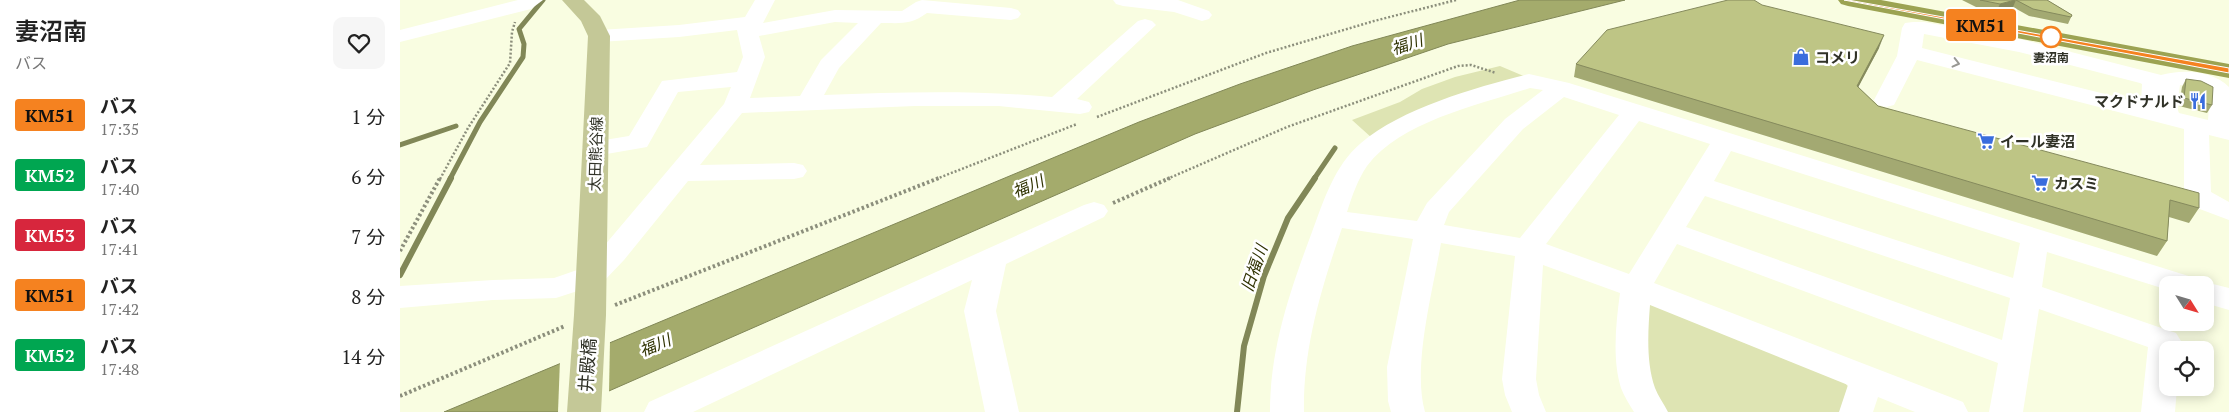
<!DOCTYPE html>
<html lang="ja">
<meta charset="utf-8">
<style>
:root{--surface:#fff;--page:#f6f6f6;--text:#222;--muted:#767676}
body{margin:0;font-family:"PT Serif","Noto Sans JP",serif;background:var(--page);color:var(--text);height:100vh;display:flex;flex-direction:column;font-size:19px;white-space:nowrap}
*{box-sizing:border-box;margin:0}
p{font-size:16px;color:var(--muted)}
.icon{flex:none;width:28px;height:28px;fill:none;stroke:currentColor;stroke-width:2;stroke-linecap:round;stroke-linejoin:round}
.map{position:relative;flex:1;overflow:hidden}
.details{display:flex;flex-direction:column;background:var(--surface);width:400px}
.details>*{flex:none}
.badge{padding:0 10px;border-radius:4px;font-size:18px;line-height:32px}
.needle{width:32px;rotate:127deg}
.tools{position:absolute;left:1759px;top:276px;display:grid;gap:10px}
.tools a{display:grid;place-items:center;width:55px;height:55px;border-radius:10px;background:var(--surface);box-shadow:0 2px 12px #0003;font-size:25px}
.map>.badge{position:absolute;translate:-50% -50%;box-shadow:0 0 0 2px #fff}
.round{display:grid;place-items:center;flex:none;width:52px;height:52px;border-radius:10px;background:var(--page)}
.overview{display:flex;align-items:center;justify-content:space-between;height:85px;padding:0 15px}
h1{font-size:24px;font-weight:600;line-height:38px}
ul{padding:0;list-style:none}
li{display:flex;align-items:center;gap:15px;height:60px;padding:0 15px}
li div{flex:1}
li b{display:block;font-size:19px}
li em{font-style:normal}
li .badge{min-width:55px;font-weight:700;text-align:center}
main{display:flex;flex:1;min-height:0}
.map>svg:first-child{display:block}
</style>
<main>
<section class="details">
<div class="overview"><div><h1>妻沼南</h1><p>バス</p></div><a class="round"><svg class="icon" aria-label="heart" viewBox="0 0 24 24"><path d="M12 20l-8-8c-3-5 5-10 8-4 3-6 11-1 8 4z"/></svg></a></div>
<ul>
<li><span class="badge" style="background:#f58220;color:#111">KM51</span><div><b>バス</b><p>17:35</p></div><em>1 分</em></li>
<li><span class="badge" style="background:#00a651;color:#fff">KM52</span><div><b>バス</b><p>17:40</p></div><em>6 分</em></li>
<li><span class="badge" style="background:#d7263d;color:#fff">KM53</span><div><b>バス</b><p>17:41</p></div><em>7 分</em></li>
<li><span class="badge" style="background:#f58220;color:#111">KM51</span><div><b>バス</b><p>17:42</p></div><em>8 分</em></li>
<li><span class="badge" style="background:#00a651;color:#fff">KM52</span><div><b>バス</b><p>17:48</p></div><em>14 分</em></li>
</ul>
</section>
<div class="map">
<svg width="1829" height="412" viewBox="0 0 1829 412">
<rect width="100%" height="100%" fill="#f9fde1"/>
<g fill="#dee4b3">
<path d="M 1100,66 L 1126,77 L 972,138 L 952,120 L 1000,102 L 1022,89 L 1055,77 Z"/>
<path d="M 1254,302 L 1441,378 L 1450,389 L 1442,412 L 1259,412 L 1246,387 L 1242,305 Z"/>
</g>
<path fill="#a4ab6c" stroke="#818757" d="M 1120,0 L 1225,0 L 1048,44 L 913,90 L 795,134 L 161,412 L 44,412 L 739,122 L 840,84 L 952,46 Z"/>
<path fill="#f9fde1" d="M 210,340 L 209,394 L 168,412 L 158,412 L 160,360 Z"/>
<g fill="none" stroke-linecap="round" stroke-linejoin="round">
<g stroke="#818757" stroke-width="5">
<path d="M 0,145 L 56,126"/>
<path d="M 50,179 L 80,122 L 123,57 L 124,44 L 119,29 L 143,0"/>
<path d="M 914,179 L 935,148"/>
</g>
<g stroke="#818757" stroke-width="6">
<path d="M 0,275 L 51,178"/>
<path d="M 837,412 L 844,346 L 864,276 L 888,218 L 915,178"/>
</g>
<g stroke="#8c8f7c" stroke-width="2.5" stroke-dasharray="2 2" stroke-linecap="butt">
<path d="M 697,117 L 866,53 L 974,21 L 1056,0"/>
<path d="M 40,179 L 68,128 L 110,63 L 112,32 L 115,22"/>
<path d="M 536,179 L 677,124"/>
<path d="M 767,179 L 887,127 L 1058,66 L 1071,65 L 1096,73"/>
</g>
<g stroke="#8c8f7c" stroke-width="4" stroke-dasharray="2.5 2.5" stroke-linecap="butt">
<path d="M 713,203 L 770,178"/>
<path d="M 0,251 L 40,178"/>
<path d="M 215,305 L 539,178"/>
<path d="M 0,396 L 165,326"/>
</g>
<g fill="#fff" fill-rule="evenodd">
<path d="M 118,0 L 143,0 L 131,9 L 0,42 L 0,30 Z"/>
<path d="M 355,0 L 375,0 L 363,23 L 435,10 L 502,11 L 516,2 L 522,0 L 611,8 L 618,10 L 621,14 L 618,18 L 611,20 L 527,13 C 510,25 502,23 481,23 L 439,68 L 424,95 C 500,92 576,90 652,97 L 738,21 L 745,19 L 752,21 L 756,25 L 677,99 L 689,102 L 692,107 L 689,112 L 680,114 L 599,106 L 515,106 L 342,113 L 300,165 L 394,163 L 403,165 L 407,171 L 403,177 L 394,179 L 288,181 L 224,260 L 202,283 L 156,298 L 93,300 L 0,308 L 0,286 L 93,280 L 154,278 L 180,269 L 204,246 L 324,104 L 331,87 L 278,92 L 247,147 L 195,156 L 186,153 L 182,148 L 186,143 L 229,136 L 262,81 L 337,72 L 343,57 L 337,30 L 279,37 L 199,42 L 191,41 L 188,36 L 191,31 L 199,30 L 279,25 L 345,17 ZM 435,22 L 458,23 L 421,60 L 400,96 L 350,98 L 365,57 L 359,36 Z"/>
<path d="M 713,0 L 778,0 L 809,11 L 812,15 L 809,19 L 802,21 L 774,12 L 723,6 L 716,4 Z"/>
<path d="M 1513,22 L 1524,22 L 1620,39 L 1761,75 C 1781,69 1813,70 1829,87 L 1829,140 L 1809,135 L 1811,192 L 1829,202 L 1829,220 L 1797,208 L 1784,192 L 1784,129 L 1517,60 L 1494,105 L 1486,107 L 1478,105 L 1474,100 L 1497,56 L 1502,28 L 1505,23 ZM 1524,34 L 1619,52 L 1740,83 L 1742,84 L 1741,103 L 1522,48 ZM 1780,85 L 1797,87 L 1810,94 L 1808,120 L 1779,113 L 1777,108 Z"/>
<path d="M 1129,74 L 1169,83 L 1795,278 L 1798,284 L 1805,282 L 1829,288 L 1829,310 L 1805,303 L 1805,285 L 1768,285 L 1768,290 L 1647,252 L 1642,287 L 1776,333 L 1781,341 L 1780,350 L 1768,350 L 1768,388 L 1777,388 L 1775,412 L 1741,412 L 1748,347 L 1639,309 L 1623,412 L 1589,412 L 1598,363 L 1277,244 L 1254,283 L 1563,402 L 1568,412 L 1515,412 L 1478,397 L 1473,412 L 1439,412 L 1448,385 L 1250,305 C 1248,331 1246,363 1255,388 C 1258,396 1264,404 1268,412 L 1234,412 C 1229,404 1224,396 1221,388 C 1212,359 1216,323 1220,293 L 1143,265 L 1136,379 L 1139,395 L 1146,412 L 1112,412 L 1105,395 L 1102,379 L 1115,256 L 1041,243 C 1033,290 1012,367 1025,412 L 991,412 L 988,401 L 987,367 L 1013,239 L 942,228 C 921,289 903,348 904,412 L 870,412 C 870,348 890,291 912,232 C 924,200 934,166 961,143 C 1002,108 1077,87 1129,74 ZM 1130,88 L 1143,90 L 1105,119 L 1027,203 L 1017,221 L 947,212 C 952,196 958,179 967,166 C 1001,121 1079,105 1130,88 ZM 1164,97 L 1219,115 L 1120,238 L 1044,225 L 1049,212 L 1123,129 ZM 1239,121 L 1310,144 L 1229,274 L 1146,244 ZM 1331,151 L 1620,243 L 1613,278 L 1314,181 ZM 1305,196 L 1610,298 L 1602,340 L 1286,227 Z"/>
<path d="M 694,202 L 704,205 L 708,211 L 704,217 L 606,264 L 596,311 L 619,412 L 585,412 L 564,311 L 572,280 L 293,412 L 244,412 L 249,402 L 684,205 Z"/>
</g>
<path fill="#c4c897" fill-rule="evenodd" d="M 162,0 L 184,0 L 200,16 L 210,36 L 206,315 L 201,412 L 167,412 L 174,315 L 188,36 L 181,21 Z"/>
<path fill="#9ca352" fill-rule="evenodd" d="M 1438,0 L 1481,0 L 1829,64 L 1829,78 L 1448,6 L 1441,4 Z"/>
</g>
<g fill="#a3a972">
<path d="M 1562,0 L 1647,0 L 1672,15 L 1668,24 L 1629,16 L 1613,7 L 1597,10 L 1576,7 Z"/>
<path d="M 1479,48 L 1458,87 L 1478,106 L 1799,208 L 1789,223 L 1769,217 L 1767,241 L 1757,256 L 1174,77 L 1176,64 Z"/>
<path d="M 1786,79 L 1812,105 L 1807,113 L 1779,106 L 1782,87 Z"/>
</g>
<g fill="#858a5d">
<path d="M 1616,0 L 1613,7 L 1597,10 L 1600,4 Z"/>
<path d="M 1484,35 L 1479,48 L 1452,99 L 1457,86 Z"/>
</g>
<g fill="#bec585" stroke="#858a5d">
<path d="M 1328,0 L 1354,0 L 1362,5 L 1484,35 L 1457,86 L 1478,106 L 1799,193 L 1799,208 L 1770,200 L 1767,241 L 1176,64 L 1207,30 Z"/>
<path d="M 1580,0 L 1615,0 L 1600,4 Z"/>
<path d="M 1616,0 L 1647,0 L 1672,15 L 1671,17 L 1633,9 Z"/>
<path d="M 1786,79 L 1801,81 L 1813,87 L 1812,105 L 1784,98 Z"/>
</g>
<defs><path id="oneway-chevron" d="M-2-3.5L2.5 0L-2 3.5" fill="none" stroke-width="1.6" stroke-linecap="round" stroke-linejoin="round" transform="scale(1.25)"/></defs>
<use stroke="#989893" href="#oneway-chevron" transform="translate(1556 63) rotate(14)"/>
<path fill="#f58220" stroke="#fff" d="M 1444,0 L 1448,0 L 1829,68 L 1829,73 Z"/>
<defs>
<g id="shop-bare" transform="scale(1.35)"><path d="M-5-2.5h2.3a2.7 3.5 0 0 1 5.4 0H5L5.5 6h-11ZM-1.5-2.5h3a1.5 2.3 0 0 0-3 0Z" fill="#3a6ddd" stroke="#fff" stroke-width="2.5" paint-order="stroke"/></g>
<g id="restaurant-bare" transform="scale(1.35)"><path d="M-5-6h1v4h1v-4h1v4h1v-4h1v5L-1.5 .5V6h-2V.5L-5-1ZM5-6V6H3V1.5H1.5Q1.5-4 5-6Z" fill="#3a6ddd" stroke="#fff" stroke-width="2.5" paint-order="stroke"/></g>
<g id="supermarket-bare" transform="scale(1.35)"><path d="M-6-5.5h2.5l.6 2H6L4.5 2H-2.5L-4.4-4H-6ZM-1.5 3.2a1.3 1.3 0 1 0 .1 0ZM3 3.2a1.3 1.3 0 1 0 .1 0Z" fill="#3a6ddd" stroke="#fff" stroke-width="2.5" paint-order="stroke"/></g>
</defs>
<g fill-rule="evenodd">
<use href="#shop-bare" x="1401" y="57"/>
<use href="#restaurant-bare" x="1798" y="101"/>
<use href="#supermarket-bare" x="1586" y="141"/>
<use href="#supermarket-bare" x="1640" y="183"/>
</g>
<circle fill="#fff" stroke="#f58220" stroke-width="2.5" cx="1651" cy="37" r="10"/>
<g text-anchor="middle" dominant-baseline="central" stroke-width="5" stroke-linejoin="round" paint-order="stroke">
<g font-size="12" font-weight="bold" fill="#303227" stroke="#fff">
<text x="1651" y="57">妻沼南</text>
</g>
<g font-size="15" font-weight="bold" fill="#303227" stroke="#fff" text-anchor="start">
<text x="1415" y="57">コメリ</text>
<text x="1784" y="101" text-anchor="end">マクドナルド</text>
<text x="1600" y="141">イール妻沼</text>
<text x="1654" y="183">カスミ</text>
</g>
<g font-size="15" fill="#303227" stroke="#fff">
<text transform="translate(195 154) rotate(-88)">太田熊谷線</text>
</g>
<g font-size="16" font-style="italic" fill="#2f3200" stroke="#fff">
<text transform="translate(1007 44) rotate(-18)">福川</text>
<text transform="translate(628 186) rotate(-23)">福川</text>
<text transform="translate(854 268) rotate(-71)">旧福川</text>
<text transform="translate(255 345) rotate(-23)">福川</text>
</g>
<g font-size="18" fill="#303227" stroke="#fff">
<text transform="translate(187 365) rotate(-86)">井殿橋</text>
</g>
</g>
</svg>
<div class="tools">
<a><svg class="needle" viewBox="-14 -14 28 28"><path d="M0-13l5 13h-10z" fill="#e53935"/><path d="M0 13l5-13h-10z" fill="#767676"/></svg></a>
<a><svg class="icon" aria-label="locate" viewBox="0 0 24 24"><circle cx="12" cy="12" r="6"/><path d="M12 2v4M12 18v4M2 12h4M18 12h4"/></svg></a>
</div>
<b class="badge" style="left:1581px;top:25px;background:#f58220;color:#111">KM51</b>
</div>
</main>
